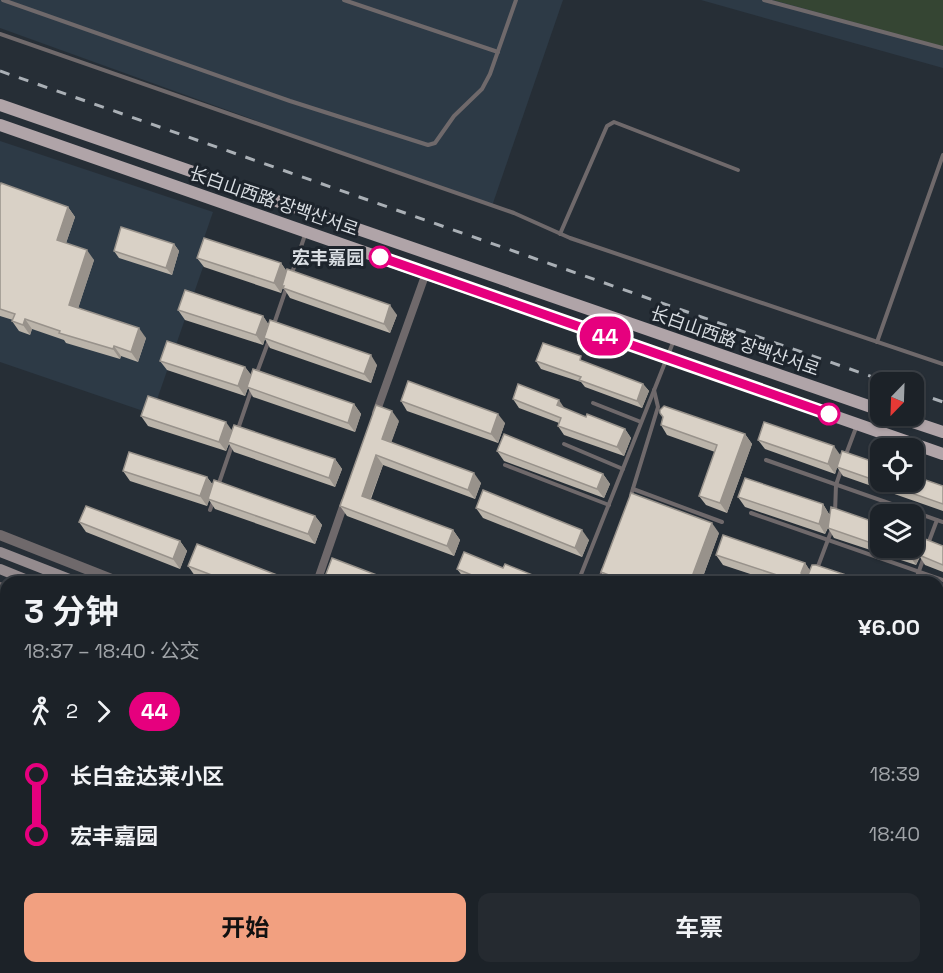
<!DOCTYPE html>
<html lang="zh">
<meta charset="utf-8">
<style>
:root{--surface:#1c2228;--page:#252a30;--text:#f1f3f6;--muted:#a0a4a8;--line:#3a3f45;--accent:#f2a080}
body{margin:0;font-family:"Space Grotesk","Noto Sans SC","Noto Sans KR",sans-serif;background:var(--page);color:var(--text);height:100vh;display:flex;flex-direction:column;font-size:22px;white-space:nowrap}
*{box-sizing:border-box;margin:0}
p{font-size:20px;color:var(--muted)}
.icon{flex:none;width:33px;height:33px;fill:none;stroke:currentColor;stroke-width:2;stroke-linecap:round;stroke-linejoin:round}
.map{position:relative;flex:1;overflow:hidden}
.drawer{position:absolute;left:0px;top:576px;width:944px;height:398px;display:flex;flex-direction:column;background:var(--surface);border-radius:18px 18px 0 0;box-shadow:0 2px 4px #0004,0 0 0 2px var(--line)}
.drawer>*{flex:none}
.badge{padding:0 12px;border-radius:20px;font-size:21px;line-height:39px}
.needle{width:39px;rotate:203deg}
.controls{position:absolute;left:870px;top:372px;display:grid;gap:12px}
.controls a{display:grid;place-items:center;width:54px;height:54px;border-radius:12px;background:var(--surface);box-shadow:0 2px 4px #0004,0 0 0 2px var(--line);font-size:30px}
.map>.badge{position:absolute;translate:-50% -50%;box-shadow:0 0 0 3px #fff}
.legs{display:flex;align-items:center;gap:9px;height:66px;padding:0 24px;font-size:20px}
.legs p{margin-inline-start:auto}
.head{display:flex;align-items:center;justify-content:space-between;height:102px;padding:0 24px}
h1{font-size:33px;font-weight:700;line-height:45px}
.action{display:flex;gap:12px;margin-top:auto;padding:12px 24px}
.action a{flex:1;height:69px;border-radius:12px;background:var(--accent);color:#111;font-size:24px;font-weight:700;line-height:69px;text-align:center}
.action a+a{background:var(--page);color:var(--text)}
ul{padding:0 24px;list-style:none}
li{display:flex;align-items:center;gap:21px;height:60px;font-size:22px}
li i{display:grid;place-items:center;width:9px;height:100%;margin:0 8px;background:currentColor}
li i::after{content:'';width:15px;height:15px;margin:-8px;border:4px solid;border-radius:50%;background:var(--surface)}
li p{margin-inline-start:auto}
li:first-child i{background:linear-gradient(#0000 50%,currentColor 0)}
li:last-child i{background:linear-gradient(currentColor 50%,#0000 0)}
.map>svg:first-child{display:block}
</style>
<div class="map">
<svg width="943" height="973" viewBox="0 0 943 973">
<rect width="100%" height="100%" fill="#262e36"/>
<g fill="#2d3a46">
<path d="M 0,0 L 563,0 L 492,206 L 0,28 Z"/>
<path d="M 701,0 L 943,0 L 943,68 Z"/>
<path d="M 0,141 L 213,212 L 202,244 L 210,247 L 152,414 L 0,362 Z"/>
</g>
<g fill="#354533">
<path d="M 773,0 L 943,0 L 943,47 Z"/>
<path d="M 809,968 L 898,968 L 896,973 L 807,973 Z"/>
</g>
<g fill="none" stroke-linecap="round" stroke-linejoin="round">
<g stroke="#6f696b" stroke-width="4">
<path d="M 3,0 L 290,101 L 428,145 L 435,143 L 454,116 L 482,89 L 490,74 L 516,0"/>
<path d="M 344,0 L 498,52"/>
<path d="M 764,0 L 943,48"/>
<path d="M 0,34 L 514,213 L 570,238 L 943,364"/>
<path d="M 560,234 L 607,126 L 614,122 L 738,170"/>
<path d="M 292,273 L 305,235"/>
<path d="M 274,324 L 286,289"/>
<path d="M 877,342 L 943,155"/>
<path d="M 256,375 L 269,340"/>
<path d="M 593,403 L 641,422"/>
<path d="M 238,429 L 252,388"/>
<path d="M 564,444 L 623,469"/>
<path d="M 845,457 L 857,425"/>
<path d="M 766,460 L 943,522"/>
<path d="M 505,465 L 609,505"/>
<path d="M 218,486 L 232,445"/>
<path d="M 633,489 L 722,522"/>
<path d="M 631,495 L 658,407 L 654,390"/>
<path d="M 210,510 L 213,502"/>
<path d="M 751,513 L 943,580"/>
<path d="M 835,513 L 836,485 L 842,467"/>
<path d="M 928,544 L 937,520"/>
<path d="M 817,569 L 832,529"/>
<path d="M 729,578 L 741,582"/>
<path d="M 578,582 L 674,340"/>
<path d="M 599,582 L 603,570"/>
<path d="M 915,582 L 924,557"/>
<path d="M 938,648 L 943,650"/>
<path d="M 938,690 L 943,692"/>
<path d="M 0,951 L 6,935"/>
</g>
<g stroke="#6f696b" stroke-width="8">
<path d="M 376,413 L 426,273"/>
<path d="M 317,582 L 345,501"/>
<path d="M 0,852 L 6,855"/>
<path d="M 938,866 L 943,851"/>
<path d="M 239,968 L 252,973"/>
<path d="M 393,973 L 395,968"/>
<path d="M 565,973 L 568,968"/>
<path d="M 799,973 L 801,968"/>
<path d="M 912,973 L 914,968"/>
</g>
<g stroke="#6f696b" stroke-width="10">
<path d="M 0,535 L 119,582"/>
<path d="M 0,587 L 6,590"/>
<path d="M 938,904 L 943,906"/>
<path d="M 938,955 L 943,957"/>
</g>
<g stroke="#948b8e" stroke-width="10">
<path d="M 0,552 L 77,582"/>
<path d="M 0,569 L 32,582"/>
<path d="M 938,922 L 943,924"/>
<path d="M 938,940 L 943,942"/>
</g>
<g stroke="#b0a4a8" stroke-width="12">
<path d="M 0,105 L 880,410"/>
<path d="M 0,125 L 943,454"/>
<path d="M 895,416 L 943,432"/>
</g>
<g stroke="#aab0b6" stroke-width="3" stroke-dasharray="10 10" stroke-linecap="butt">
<path d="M 0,71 L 887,382"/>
<path d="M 914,392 L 943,402"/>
</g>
</g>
<g fill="#bbb4aa">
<path d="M 0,186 L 68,207 L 75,217 L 66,243 L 94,260 L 78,308 L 146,338 L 138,362 L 121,356 L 120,359 L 66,343 L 64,340 L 32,329 L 30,335 L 19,331 L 12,321 L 13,320 L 0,316 Z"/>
<path d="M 174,244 L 179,251 L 172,275 L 119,258 L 114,251 Z"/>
<path d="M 197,258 L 281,263 L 287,272 L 397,315 L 390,333 L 290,298 L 283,287 L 281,293 L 204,267 Z"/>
<path d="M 178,310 L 263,316 L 268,324 L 377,365 L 371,383 L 270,348 L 265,339 L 263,345 L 185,320 Z"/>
<path d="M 160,361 L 245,367 L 251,375 L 354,404 L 361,414 L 355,432 L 253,397 L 248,388 L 245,396 L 167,370 Z"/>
<path d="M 536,361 L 586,363 L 643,384 L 649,391 L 642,408 L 585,387 L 581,382 L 541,369 Z"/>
<path d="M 513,399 L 565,409 L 586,417 L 625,429 L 631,438 L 624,456 L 564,435 L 558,426 L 559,423 L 519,408 Z"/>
<path d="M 401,401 L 505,423 L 498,443 L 407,411 Z"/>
<path d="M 141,416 L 232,430 L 335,459 L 342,469 L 335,487 L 234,452 L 229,444 L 226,451 L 148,426 Z"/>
<path d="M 399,421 L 391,442 L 481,483 L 475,499 L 383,465 L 371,499 L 453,530 L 460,540 L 454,556 L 347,516 L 340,506 Z"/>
<path d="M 661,425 L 745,434 L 752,444 L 727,513 L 706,505 L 699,496 L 715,452 L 667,435 Z"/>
<path d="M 758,440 L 841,455 L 943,486 L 943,511 L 843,476 L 837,467 L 835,474 L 765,449 Z"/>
<path d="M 497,451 L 603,474 L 610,484 L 604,498 L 504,461 Z"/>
<path d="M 123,471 L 207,477 L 213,485 L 315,516 L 322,525 L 315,544 L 215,509 L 209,500 L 207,506 L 130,481 Z"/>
<path d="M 738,497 L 823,504 L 829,514 L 880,524 L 880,548 L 914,548 L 917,536 L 923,544 L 943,546 L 943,572 L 925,565 L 920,557 L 916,565 L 834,538 L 828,528 L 825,534 L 745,507 Z"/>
<path d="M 476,508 L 589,540 L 582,557 L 483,518 Z"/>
<path d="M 79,522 L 180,541 L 187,551 L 180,569 L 86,532 Z"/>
<path d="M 719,533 L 701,582 L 608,582 L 601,572 Z"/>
<path d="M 716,555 L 805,563 L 810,571 L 867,582 L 775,582 L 723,565 Z"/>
<path d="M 188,566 L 295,582 L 211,582 L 195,576 Z"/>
<path d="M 503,568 L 550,582 L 473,582 L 464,578 L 457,569 Z"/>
<path d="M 938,603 L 943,605 L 943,632 L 938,630 Z"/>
<path d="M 0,646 L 6,649 L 6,675 L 0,673 Z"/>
<path d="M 938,659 L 943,662 L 943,689 L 938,686 Z"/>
<path d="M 938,721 L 943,723 L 943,814 L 938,811 L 938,750 L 939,747 L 938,747 Z"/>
<path d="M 6,739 L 6,766 L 4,765 L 0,760 L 0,747 Z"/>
<path d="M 0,804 L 6,806 L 6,833 L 0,831 Z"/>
<path d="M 0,872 L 6,874 L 6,896 L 0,894 Z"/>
<path d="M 0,953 L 55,973 L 0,973 Z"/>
<path d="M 161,968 L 222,968 L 236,973 L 166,973 L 164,972 Z"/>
<path d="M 256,968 L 372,968 L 370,973 L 271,973 Z"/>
<path d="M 411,968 L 471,968 L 485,973 L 415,973 Z"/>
<path d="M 543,968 L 562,968 L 559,971 L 557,970 L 556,973 Z"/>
<path d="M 565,968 L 614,968 L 629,973 L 568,973 Z"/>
</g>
<g fill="#98928b">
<path d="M 68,207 L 75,217 L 64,249 L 57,240 Z"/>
<path d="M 174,244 L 179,251 L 172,275 L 166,268 Z"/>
<path d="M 87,250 L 94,260 L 76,315 L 69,305 Z"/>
<path d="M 281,263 L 288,273 L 282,286 L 283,287 L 281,293 L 274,283 Z"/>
<path d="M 390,305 L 397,315 L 390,333 L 384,324 Z"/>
<path d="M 263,316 L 269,325 L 263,345 L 256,335 Z"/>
<path d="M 25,319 L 32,329 L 30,335 L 23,325 Z"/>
<path d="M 139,328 L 146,338 L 138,362 L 131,352 Z"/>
<path d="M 114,346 L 121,356 L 120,359 L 113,349 Z"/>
<path d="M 371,355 L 377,365 L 371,383 L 364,374 Z"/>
<path d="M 245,367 L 252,376 L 245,396 L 238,386 Z"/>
<path d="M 643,384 L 649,391 L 642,408 L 637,401 Z"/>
<path d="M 559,400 L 565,409 L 557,405 Z"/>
<path d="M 354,404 L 361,414 L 355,432 L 348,423 Z"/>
<path d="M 392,411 L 399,421 L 389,449 L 382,439 Z"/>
<path d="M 498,414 L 505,423 L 498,443 L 491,434 Z"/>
<path d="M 226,422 L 233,432 L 226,451 L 219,442 Z"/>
<path d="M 625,429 L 631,438 L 624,456 L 617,447 Z"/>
<path d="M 745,434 L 752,444 L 727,513 L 720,503 Z"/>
<path d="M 834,446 L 841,456 L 835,474 L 828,464 Z"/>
<path d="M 376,455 L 383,465 L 368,505 L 362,496 Z"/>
<path d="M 335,459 L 342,469 L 335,487 L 329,478 Z"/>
<path d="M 474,473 L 481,483 L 475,499 L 468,490 Z"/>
<path d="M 603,474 L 610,484 L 604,498 L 597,489 Z"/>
<path d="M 207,477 L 214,487 L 207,506 L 200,496 Z"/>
<path d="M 823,504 L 829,514 L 829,524 L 825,534 L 819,524 Z"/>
<path d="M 315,516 L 322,525 L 315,544 L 308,534 Z"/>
<path d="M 712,523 L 719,533 L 701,582 L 690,582 Z"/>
<path d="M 453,530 L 460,540 L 454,556 L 447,546 Z"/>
<path d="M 582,530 L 589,540 L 582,557 L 575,548 Z"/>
<path d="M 917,536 L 924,545 L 916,565 L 909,555 L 913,548 L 914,548 Z"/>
<path d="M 180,541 L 187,551 L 180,569 L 173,559 Z"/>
<path d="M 805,563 L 811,572 L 808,582 L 801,573 Z"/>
<path d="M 943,793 L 943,812 L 938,805 Z"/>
<path d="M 938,824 L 940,828 L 938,835 Z"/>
<path d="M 361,968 L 372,968 L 370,973 L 362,973 L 360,970 Z"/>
</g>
<g fill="#d9d1c6" stroke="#98928b" stroke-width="1.5">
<path d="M 1,183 L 68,207 L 57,240 L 87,250 L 69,305 L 139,328 L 131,352 L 114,346 L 113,349 L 59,333 L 60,331 L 25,319 L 23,325 L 12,321 L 15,314 L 0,309 L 0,186 Z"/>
<path d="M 121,227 L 174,244 L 166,268 L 114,251 Z"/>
<path d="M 204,238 L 281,263 L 274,283 L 197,258 Z"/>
<path d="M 287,269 L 390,305 L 384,324 L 283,288 L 284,286 L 282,286 Z"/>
<path d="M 185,290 L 263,316 L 256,335 L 178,310 Z"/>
<path d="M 270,320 L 371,355 L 364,374 L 264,338 Z"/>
<path d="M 167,341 L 245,367 L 238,386 L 160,361 Z"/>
<path d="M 543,343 L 581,356 L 580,360 L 643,384 L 637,401 L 579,380 L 581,377 L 536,361 Z"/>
<path d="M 253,369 L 354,404 L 348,423 L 247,387 Z"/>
<path d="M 408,381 L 498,414 L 491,434 L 401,401 Z"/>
<path d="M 518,384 L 559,400 L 557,405 L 586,417 L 587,414 L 625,429 L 617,447 L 558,426 L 561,418 L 513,399 Z"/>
<path d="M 148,396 L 226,422 L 219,442 L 141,416 Z"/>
<path d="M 376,405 L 392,411 L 382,439 L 474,473 L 468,490 L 376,455 L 362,496 L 453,530 L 447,546 L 340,506 Z"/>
<path d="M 664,406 L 745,434 L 720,503 L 699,496 L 717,445 L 661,425 L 663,417 L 660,413 L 660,410 Z"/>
<path d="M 764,422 L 834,446 L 828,464 L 758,440 Z"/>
<path d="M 234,425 L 335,459 L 329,478 L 228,442 Z"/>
<path d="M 504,434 L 603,474 L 597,489 L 497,451 Z"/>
<path d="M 842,451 L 880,464 L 880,482 L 914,482 L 914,476 L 943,486 L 943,504 L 837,467 Z"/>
<path d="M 129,452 L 207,477 L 200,496 L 123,471 Z"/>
<path d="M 745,478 L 823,504 L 822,514 L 819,524 L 738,497 Z"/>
<path d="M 214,480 L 315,516 L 308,534 L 208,499 Z"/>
<path d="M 483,490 L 582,530 L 575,548 L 476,508 Z"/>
<path d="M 631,493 L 712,523 L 690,582 L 627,582 L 601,572 Z"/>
<path d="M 86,506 L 180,541 L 173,559 L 79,522 Z"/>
<path d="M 831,507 L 880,524 L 880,546 L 828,528 Z"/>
<path d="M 723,535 L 805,563 L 801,573 L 804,576 L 808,575 L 812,565 L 816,565 L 867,582 L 798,582 L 716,555 Z"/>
<path d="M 914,535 L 917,536 L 914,545 Z"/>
<path d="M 925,539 L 943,546 L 943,565 L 919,555 Z"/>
<path d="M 197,544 L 295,582 L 230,582 L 188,566 Z"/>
<path d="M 885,548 L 913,548 L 909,555 Z"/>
<path d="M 464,552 L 503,568 L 505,564 L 550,582 L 489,582 L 457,569 Z"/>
<path d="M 332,558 L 395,582 L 323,582 Z"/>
<path d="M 938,603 L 943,605 L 943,625 L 938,623 Z"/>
<path d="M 0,646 L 6,649 L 6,668 L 0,666 Z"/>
<path d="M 938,659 L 943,662 L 943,682 L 938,679 Z"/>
<path d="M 938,721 L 943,723 L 943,793 L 938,805 L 938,750 L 941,742 L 938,740 Z"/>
<path d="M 3,738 L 6,739 L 6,759 L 0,757 L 0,747 Z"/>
<path d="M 0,804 L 6,806 L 6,826 L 0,824 Z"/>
<path d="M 0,872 L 6,874 L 6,887 L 5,890 L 0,889 Z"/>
<path d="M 0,952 L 6,954 L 6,968 L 41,968 L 55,973 L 10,973 L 0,969 Z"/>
<path d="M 170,968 L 222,968 L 236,973 L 183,973 Z"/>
<path d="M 275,968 L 361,968 L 360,970 L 363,971 L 362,973 L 289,973 Z"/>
<path d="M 413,968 L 471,968 L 485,973 L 426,973 Z"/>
<path d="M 567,968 L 615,968 L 629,973 L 582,973 Z"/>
<path d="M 683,968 L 720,968 L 734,973 L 681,973 Z"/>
</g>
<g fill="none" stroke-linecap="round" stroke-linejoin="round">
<g stroke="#fff" stroke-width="14">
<path id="line-1" d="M 380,257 L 829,414"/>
</g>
<use href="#line-1" stroke="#e6007e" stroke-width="9"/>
</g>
<g fill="#fff" stroke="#e6007e" stroke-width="3">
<circle cx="380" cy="257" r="10"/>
<circle cx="829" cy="414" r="10"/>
</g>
<g text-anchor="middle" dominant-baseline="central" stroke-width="6" stroke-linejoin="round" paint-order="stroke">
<g font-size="18" fill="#d8dde2" stroke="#1d242c">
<text transform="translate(274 201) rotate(19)">长白山西路 장백산서로</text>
<text transform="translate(735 341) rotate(19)">长白山西路 장백산서로</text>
</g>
<g font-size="18" font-weight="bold" fill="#d8dde2" stroke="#1d242c" text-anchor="end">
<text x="364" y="257">宏丰嘉园</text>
</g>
</g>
</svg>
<div class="controls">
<a><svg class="needle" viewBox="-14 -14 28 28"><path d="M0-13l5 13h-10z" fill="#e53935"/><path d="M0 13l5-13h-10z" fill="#a0a4a8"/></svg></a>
<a><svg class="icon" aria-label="locate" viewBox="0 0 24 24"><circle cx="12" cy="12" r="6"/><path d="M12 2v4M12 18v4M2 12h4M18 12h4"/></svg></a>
<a><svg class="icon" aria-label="layers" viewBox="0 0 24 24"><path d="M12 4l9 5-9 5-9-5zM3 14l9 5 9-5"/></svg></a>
</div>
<b class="badge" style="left:605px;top:336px;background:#e6007e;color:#fff">44</b>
<section class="drawer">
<div class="head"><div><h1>3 分钟</h1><p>18:37 – 18:40 · 公交</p></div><b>¥6.00</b></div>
<div class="legs"><svg class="icon" aria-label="walk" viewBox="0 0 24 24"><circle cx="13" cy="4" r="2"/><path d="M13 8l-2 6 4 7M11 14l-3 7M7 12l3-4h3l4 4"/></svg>2<svg class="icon" aria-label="forward" viewBox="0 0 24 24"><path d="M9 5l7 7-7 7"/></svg><b class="badge" style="background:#e6007e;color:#fff">44</b></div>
<ul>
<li><i style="color:#e6007e"></i><b>长白金达莱小区</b><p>18:39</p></li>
<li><i style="color:#e6007e"></i><b>宏丰嘉园</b><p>18:40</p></li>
</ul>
<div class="action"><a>开始</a><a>车票</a></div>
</section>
</div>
